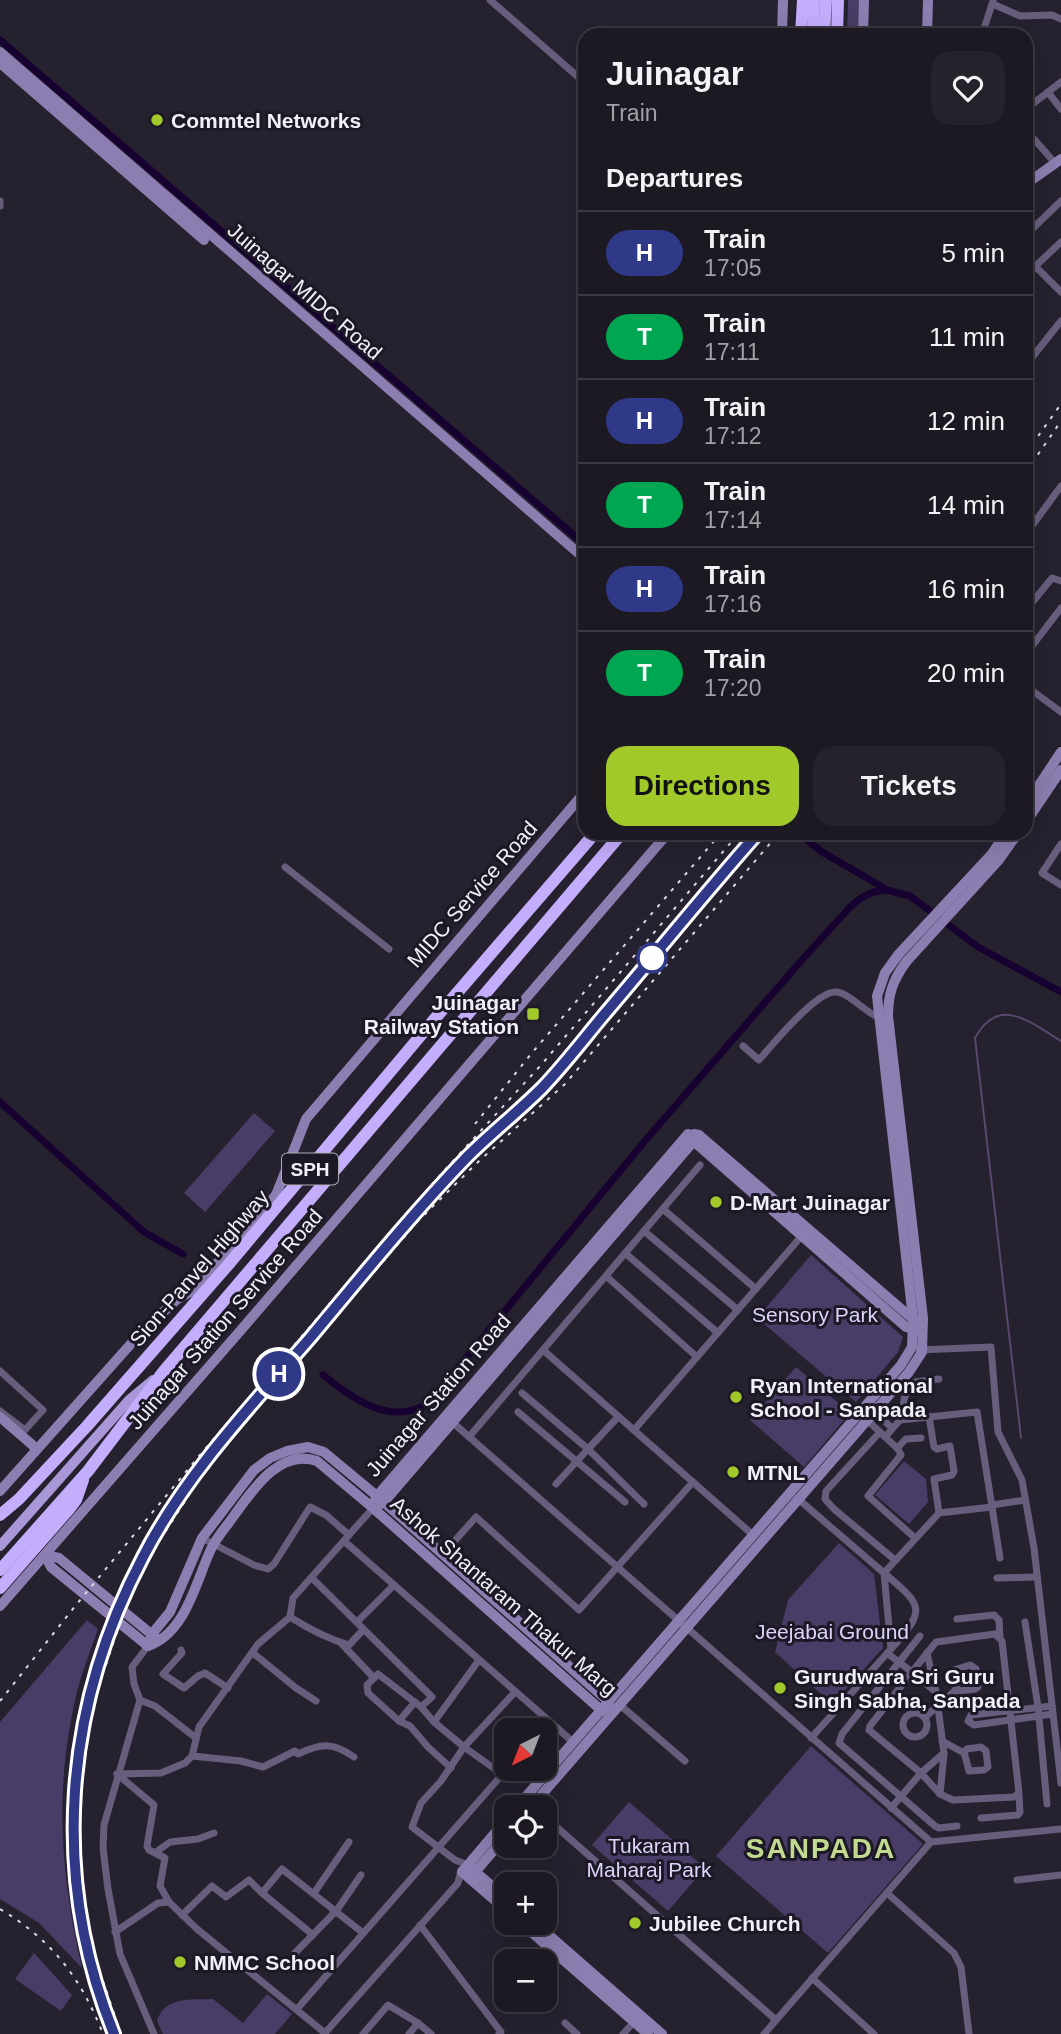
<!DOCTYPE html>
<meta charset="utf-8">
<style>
:root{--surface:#1c1923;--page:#25222b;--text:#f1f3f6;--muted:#a0a0a6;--line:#3a3841;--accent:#a1c92a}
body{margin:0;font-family:Helvetica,sans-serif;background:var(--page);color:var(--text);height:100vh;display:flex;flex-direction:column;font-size:26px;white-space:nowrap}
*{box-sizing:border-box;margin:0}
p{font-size:23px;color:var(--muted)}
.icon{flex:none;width:38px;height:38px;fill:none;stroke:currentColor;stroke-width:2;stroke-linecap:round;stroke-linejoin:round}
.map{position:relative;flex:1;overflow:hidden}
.details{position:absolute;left:578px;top:28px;width:455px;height:812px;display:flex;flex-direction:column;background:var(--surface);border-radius:21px;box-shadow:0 7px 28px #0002,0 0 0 2px var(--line)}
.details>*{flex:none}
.badge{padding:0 14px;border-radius:23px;font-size:24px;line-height:46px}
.needle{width:46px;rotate:222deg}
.buttons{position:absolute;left:494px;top:1718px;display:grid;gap:14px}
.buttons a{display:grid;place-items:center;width:63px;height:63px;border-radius:14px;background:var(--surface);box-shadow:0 7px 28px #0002,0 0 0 2px var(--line);font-size:35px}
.map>.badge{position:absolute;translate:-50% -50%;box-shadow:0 0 0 4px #fff}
h2{padding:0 28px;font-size:26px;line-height:63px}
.round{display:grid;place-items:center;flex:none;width:74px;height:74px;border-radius:21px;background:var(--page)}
.head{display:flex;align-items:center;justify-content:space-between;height:119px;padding:0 28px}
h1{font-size:33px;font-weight:800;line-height:52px}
.primary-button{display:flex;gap:14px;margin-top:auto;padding:14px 28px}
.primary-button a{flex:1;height:80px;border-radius:21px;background:var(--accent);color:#111;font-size:28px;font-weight:800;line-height:80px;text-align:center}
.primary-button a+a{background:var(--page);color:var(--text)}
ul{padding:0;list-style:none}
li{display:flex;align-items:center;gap:21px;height:84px;padding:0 28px;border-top:2px solid var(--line)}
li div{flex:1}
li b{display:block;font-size:26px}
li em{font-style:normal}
li .badge{min-width:77px;font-weight:700;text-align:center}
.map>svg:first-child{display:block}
</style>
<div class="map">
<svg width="1061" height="2034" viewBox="0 0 1061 2034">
<rect width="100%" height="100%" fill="#25212f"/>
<g fill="#493c66">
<path d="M 848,0 L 860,0 L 859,35 L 847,35 Z"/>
<path d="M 254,1113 L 275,1131 L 205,1212 L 184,1193 Z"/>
<path d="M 811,1255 L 903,1337 L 898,1352 L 856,1402 L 757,1318 Z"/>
<path d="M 796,1367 L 850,1413 L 804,1467 L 750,1420 Z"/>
<path d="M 904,1461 L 926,1479 L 928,1502 L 909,1524 L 875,1495 Z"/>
<path d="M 839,1543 L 874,1574 L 883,1648 L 832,1704 L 775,1652 L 788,1600 Z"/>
<path d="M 87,1620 L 98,1629 C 90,1653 80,1676 75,1701 C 54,1795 61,1876 82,1968 L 39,1923 L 0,1899 L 0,1722 Z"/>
<path d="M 811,1746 L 923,1844 L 828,1953 L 716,1856 Z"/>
<path d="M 629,1802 L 705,1868 L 668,1911 L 592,1845 Z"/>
<path d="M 34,1953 L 72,1995 L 61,2011 L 15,1979 Z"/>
<path d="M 267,1994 L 292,2014 L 275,2034 L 163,2034 L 157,2021 C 164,1996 192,2000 213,1999 L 243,2023 Z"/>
</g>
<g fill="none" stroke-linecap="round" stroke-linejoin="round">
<path stroke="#58486c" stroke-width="2" d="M 1021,1438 L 975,1038 C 999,994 1031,1023 1061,1041"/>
<g stroke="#160130" stroke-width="7">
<path d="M 0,40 L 584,544"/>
<path d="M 798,833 L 822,852 L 886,889"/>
<path d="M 0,1102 L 144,1232 L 183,1254"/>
<path d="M 323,1375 C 354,1399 390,1427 429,1403 L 644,1142 L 801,961 L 851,906 L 861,898 L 873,892 L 887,890 L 910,896 L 978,947 L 1061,992"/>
</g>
<g stroke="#675e7d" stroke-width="7">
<path d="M 490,0 L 584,82"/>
<path d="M 993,4 L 1020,16 L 1052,15 L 1061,19"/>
<path d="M 982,35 L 993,1"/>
<path d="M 1048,92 L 1061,109"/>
<path d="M 1026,109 L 1061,82"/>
<path d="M 1026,130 L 1055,163"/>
<path d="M 0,201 L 0,206"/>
<path d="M 1026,235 L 1061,201"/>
<path d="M 1026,257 L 1061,292"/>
<path d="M 1026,275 L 1061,242"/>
<path d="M 1026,365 L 1061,321"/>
<path d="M 1026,534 L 1061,486"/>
<path d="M 1026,610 L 1052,578 L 1061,581"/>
<path d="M 1026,654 L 1061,608"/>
<path d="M 1026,686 L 1061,712"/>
<path d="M 1061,844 L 1042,873 L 1061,885"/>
<path d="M 285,867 L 389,949"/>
<path d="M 743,1046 L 759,1060 C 772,1045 817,990 836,992 C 848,992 865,1012 878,1017"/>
<path d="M 663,1209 L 756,1289"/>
<path d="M 644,1231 L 738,1310"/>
<path d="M 625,1253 L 718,1333"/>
<path d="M 606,1276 L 697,1357"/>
<path d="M 543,1350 L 753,1535"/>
<path d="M 919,1350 L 991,1347 L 998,1432 L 1022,1480 L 1034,1548 L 1061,1783"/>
<path d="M 0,1371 L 43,1410 L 25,1430 L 0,1411"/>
<path d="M 522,1393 L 588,1449 L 556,1484"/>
<path d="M 874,1411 L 892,1428"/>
<path d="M 518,1412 L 625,1502"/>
<path d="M 618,1417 L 588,1449 L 644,1504"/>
<path d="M 929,1417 L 934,1447 L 937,1449 L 950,1446 L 954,1471 L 952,1475 L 934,1479 L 939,1513"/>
<path d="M 867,1420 L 898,1449 L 901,1455 L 868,1496 L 915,1538"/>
<path d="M 900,1420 L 905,1396 L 915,1382 L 939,1379"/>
<path d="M 451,1421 L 931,1842 L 764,2034"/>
<path d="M 634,1430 L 805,1232"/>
<path d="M 880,1432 L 826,1491 L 825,1499 L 834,1509 L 895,1560"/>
<path d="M 469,1437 L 700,1165"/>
<path d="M 885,1437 L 900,1420 L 977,1412 L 992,1507 L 939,1513 L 884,1573 C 923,1606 927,1609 891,1649"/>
<path d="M 897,1448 L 906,1439 L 921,1438"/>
<path d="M 797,1498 L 884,1573 L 891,1649 L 811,1738"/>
<path d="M 992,1505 L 1025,1500"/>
<path d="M 992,1507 L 1000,1558"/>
<path d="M 202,1538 L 254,1565 L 268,1569 L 274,1564 L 310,1507 L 326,1515 L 349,1535"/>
<path d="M 344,1541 L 573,1742"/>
<path d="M 443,1554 L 476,1517 L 579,1610 L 693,1482"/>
<path d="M 312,1578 L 432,1697 L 421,1707"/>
<path d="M 997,1578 L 1037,1577"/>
<path d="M 290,1617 C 309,1629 328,1639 349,1645 L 363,1630"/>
<path d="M 957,1619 L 994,1615 L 999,1620 L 1000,1637"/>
<path d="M 357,1622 L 394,1585"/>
<path d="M 1025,1622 L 1038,1707 L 1047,1804"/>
<path d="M 995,1634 L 1002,1641 L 1019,1793 L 1014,1797 L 953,1800 L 940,1794 L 921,1773 L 944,1753 L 936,1692 L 912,1672 L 936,1642 Z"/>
<path d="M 920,1636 L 842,1734 L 839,1743 L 935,1826 L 939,1828 L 957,1826"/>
<path d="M 341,1643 L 374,1678"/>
<path d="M 148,1646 L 132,1667 L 134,1684 L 140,1700 L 104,1825 L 103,1848 L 108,1889 L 120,1954 L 154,2034"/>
<path d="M 181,1650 L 182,1653 L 163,1674 L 184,1688 L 198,1676 L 205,1673 L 228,1688"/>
<path d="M 253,1653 L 296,1688 L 316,1701"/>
<path d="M 887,1653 L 912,1672 L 870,1726 L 869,1730 L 921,1773 L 891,1808"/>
<path d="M 927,1653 L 936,1692"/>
<path d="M 479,1660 L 434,1722 L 464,1747 L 502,1774"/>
<path d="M 970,1665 L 976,1669 L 978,1687 L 975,1689 L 959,1691 L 956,1687 L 954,1670 Z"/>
<path d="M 140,1700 L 155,1706 L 196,1738"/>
<path d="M 620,1705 L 685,1761"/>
<path d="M 1052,1706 L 971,1715 L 968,1721 L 974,1725 L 1053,1714"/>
<circle cx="915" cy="1725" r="12"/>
<path d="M 925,1717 L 957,1689"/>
<path d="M 399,1721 L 415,1702"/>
<path d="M 434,1722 L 421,1707 L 378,1674 L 367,1685 L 368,1693 L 399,1721 L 410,1726 L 428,1747 L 451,1768"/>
<path d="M 540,1731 L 549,1721"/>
<path d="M 942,1741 L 964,1753"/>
<path d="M 981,1747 L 986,1751 L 988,1767 L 984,1770 L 969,1771 L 964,1752 L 967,1749 Z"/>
<path d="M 192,1756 L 241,1761 L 263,1767 L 295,1751 L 298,1754 C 321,1743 333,1742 354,1757"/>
<path d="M 117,1774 L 161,1773 L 185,1763 L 192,1756 L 199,1727 L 258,1644 L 290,1617 L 293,1598 L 373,1508"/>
<path d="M 117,1774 L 154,1805 L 147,1846 L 149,1850 L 165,1858 L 160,1886 L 169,1902"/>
<path d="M 940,1794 L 944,1754"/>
<path d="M 544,1816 L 776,2020"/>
<path d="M 981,1818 L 1018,1815 L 1020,1812 L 1019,1795"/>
<path d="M 931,1842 L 1061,1829"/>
<path d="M 156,1852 L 170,1842 L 198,1839 L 214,1833"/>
<path d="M 468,1865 L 455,1860 L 412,1827 L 421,1803 L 441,1781 L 464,1747 L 515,1692"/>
<path d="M 1017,1880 L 1061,1875"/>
<path d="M 262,1893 L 313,1935"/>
<path d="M 314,1893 L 349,1842"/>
<path d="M 887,1893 L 954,1953 L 961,1967 L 969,2034"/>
<path d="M 182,1915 L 212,1886 L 226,1897 L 249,1880 L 262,1893 L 282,1869 L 363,1933"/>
<path d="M 420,1925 L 501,2032 L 499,2034"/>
<path d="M 115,1932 L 158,1903 L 169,1902 L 197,1929 L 325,2033"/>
<path d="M 294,1954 L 337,1910 L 361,1875"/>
<path d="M 812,1978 L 874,2034"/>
<path d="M 297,2009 L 507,1769"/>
<path d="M 565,2023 L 577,2034"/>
<path d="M 324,2034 L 458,1883 L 461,1870"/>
<path d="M 363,2034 L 388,2005 L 418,2023 L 431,2034"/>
<path d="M 409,2034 L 418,2023"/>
<path d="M 623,2034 L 634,2022"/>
</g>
<g stroke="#8c7eb0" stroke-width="10">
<path d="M 782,35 L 783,0"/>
<path d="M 863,35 L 864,0"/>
<path d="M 927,35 L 928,0"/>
<path d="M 0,52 L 584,558"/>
<path d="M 0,63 L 204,240"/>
<path d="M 1026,184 L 1061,159"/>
<path d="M 1026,805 L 1061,752"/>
<path d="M 1026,822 L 1061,770"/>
<path d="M 694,1134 L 699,1135 L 914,1320"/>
<path d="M 691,1139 L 906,1327 L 916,1330"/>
<path d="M 0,1417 L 37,1449"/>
<path d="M 0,1491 L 137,1337 L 176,1300 L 194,1290 L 276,1195 L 306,1119 L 584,793"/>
<path d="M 375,1500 L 377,1496 L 688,1134"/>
<path d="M 379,1505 L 384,1502 L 699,1135"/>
<path d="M 45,1555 L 59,1558 L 156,1638"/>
<path d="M 45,1555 L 51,1567 L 148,1646"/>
<path d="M 0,1606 L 241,1330 L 668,833"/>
<path d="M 148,1646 L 152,1634 L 170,1612 L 202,1538 L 254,1470 L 270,1458 L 287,1451 L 308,1447 L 324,1452 L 377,1496 L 608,1701 L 610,1706"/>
<path d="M 148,1646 C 186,1633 196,1581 211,1549 C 217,1537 226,1527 233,1517 C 252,1491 279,1448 317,1461 L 373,1508 L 601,1710 L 605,1711"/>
<path d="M 516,1808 L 901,1365 L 912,1347 L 913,1319 L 877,996 L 885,973 L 898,955 L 991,855 L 1006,833"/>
<path d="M 530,1808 L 909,1372 L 922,1352 L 923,1318 L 888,1016 C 888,994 893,980 906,962 L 998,861 L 1018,833"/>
<path d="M 506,1820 L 462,1872 L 506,1910"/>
<path d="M 471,1868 L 506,1898"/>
<path d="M 470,1878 L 506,1836"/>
<path d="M 521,1923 L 648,2034"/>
<path d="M 535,1923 L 662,2034"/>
</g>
<path stroke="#aa97d7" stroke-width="10" d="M 0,1546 L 129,1400 L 153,1380"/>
<g stroke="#c4adfb" stroke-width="12">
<path d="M 801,35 L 803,0"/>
<path d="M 813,35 L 814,0"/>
<path d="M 824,35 L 826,0"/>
<path d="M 837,35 L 838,0"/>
<path d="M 0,1515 L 19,1499 L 87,1426 L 228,1265 L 432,1022 L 595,833"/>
<path d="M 0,1570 L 88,1471 L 164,1371 L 622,833"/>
<path d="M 0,1588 L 70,1508 L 76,1500 L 83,1480"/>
</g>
<g stroke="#dcdae4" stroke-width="2" stroke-dasharray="3.5 7" stroke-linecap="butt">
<path d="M 1026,453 L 1061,404"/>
<path d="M 1026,472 L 1061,421"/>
<path d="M 475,1124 L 531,1054 L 721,833"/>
<path d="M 464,1161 L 543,1087 L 758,833"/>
<path d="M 0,1701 L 76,1605 L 199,1456 L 442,1173 L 542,1064 L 739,833"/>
<path d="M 0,1909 C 52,1940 81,1978 103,2034"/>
<path d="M 121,2034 L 93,1952 L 84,1907 L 78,1848 L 80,1788 L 95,1696 L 126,1606 L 147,1560 L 200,1478 L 244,1423 L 417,1222 L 478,1162 L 565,1084 L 779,833"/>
</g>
</g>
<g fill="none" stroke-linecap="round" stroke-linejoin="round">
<g stroke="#fff" stroke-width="16">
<path id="line" d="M 114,2034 C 50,1876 64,1707 143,1557 C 185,1475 250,1407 310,1338 C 361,1277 412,1214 467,1157 C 491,1133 518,1112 542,1088 C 564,1065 583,1040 603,1016 C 655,955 705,893 758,833"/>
</g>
<use href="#line" stroke="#303888" stroke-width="10"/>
</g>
<g fill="#a1c92a" stroke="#1c1825" stroke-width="2.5">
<circle cx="157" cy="120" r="7"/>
<rect x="526" y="1007" width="14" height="14" rx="3.5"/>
<circle cx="716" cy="1202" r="7"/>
<circle cx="736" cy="1397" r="7"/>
<circle cx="733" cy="1472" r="7"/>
<circle cx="780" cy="1688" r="7"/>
<circle cx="635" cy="1923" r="7"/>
<circle cx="180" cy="1962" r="7"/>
</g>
<circle fill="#fff" stroke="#303888" stroke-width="3.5" cx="652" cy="958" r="14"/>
<g text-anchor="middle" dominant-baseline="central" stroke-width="6" stroke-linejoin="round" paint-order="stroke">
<rect fill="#1c1825" stroke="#b1aeb9" stroke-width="2" x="282" y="1153.5" width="56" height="31" rx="5"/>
<g font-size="19" font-weight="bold" fill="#f1eff8">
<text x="310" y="1169">SPH</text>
</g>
<g font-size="21" font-weight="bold" fill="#f1eff8" stroke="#1c1825" text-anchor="start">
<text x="171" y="120">Commtel Networks</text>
<text x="519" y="1002" text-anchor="end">Juinagar<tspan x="519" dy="24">Railway Station</tspan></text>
<text x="730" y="1202">D-Mart Juinagar</text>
<text x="750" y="1385">Ryan International<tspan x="750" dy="24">School - Sanpada</tspan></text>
<text x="747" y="1472">MTNL</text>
<text x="794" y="1676">Gurudwara Sri Guru<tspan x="794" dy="24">Singh Sabha, Sanpada</tspan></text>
<text x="649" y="1923">Jubilee Church</text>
<text x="194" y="1962">NMMC School</text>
</g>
<g font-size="21" fill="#f1eff8" stroke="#1c1825">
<text transform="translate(305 291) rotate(41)">Juinagar MIDC Road</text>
<text transform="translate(472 894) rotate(-49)">MIDC Service Road</text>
<text transform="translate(199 1268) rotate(-49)">Sion-Panvel Highway</text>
<text transform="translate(225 1319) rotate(-49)">Juinagar Station Service Road</text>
<text transform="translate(438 1395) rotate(-49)">Juinagar Station Road</text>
<text transform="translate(504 1596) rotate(41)">Ashok Shantaram Thakur Marg</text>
</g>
<g font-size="21" fill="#ded3fb" stroke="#1c1825">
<text x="815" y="1314">Sensory Park</text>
<text x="832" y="1631">Jeejabai Ground</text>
<text x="649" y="1845">Tukaram<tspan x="649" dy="24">Maharaj Park</tspan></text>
</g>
<g font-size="28" font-weight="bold" letter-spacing="2" fill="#c1da90" stroke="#1c1825">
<text x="821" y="1848">SANPADA</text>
</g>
</g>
</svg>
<div class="buttons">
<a><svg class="needle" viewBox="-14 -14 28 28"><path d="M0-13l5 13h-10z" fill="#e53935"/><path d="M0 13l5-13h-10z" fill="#a0a0a6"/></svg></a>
<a><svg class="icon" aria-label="locate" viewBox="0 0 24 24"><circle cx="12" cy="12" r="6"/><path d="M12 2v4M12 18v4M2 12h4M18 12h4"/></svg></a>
<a>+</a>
<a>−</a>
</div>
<b class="badge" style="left:279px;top:1374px;background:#303888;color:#fff">H</b>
<section class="details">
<div class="head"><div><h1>Juinagar</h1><p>Train</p></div><a class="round"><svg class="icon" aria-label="heart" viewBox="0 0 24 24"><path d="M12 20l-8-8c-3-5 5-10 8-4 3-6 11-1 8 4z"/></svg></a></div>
<h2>Departures</h2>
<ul>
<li><span class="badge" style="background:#303888;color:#fff">H</span><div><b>Train</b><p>17:05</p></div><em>5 min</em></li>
<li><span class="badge" style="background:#00a651;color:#fff">T</span><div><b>Train</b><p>17:11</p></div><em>11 min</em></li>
<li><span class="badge" style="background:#303888;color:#fff">H</span><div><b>Train</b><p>17:12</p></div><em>12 min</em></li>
<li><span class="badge" style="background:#00a651;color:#fff">T</span><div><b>Train</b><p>17:14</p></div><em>14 min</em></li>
<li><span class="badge" style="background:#303888;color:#fff">H</span><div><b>Train</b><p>17:16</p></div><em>16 min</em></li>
<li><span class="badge" style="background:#00a651;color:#fff">T</span><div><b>Train</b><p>17:20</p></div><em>20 min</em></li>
</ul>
<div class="primary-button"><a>Directions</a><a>Tickets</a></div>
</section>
</div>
